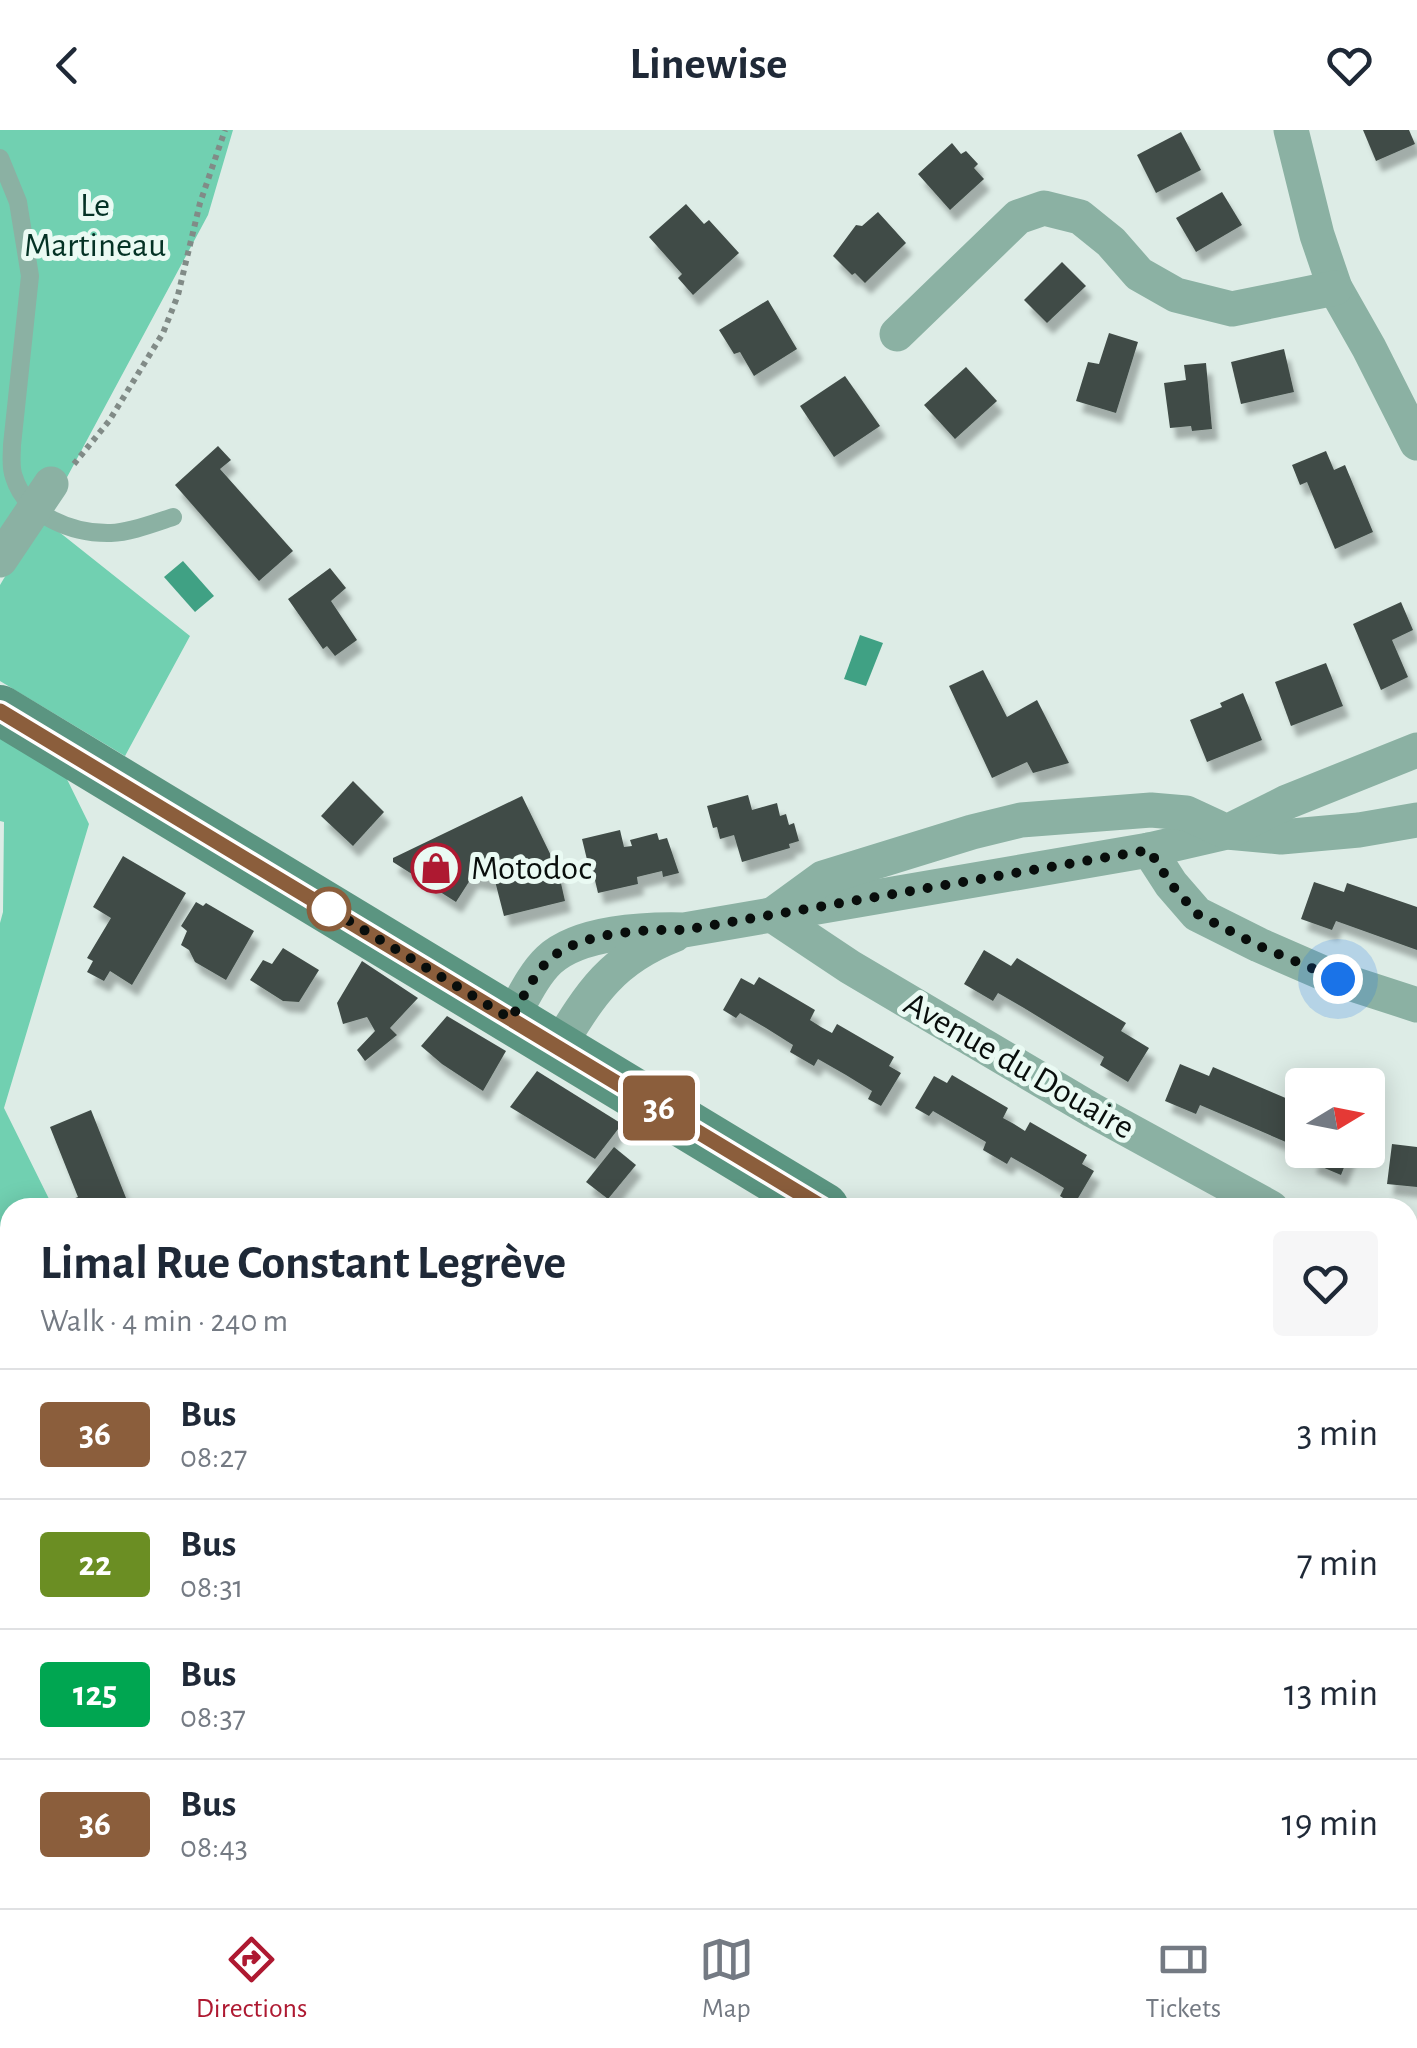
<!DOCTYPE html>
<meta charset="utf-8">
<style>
:root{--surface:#fff;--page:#f6f6f7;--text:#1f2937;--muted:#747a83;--line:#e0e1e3;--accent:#ae1931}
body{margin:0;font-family:"Alegreya Sans",sans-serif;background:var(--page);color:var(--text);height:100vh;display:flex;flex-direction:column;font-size:38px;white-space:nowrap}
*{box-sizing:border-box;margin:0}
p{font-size:32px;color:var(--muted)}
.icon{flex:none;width:55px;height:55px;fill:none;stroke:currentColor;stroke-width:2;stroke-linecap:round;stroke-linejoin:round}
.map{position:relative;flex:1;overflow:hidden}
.panel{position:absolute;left:0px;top:1068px;width:1418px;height:712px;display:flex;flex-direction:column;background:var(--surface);border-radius:30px 30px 0 0;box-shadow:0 5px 25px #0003}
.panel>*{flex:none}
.badge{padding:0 20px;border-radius:8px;font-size:35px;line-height:65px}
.needle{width:65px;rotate:80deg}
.fabs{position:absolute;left:1285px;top:938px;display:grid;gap:20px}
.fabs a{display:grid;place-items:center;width:100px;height:100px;border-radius:10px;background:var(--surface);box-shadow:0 5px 25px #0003;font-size:50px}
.you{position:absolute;width:50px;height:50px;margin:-25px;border:8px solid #fff;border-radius:50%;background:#1a73e8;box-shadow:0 0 0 15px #1a73e833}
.map>.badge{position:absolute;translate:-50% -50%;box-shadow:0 0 0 5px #fff}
.round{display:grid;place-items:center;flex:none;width:105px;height:105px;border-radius:10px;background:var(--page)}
.overview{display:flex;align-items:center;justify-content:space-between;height:170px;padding:0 40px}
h1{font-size:48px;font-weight:700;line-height:75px}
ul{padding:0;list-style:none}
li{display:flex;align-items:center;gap:30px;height:130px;padding:0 40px;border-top:2px solid var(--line)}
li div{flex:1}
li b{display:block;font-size:38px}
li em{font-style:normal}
li .badge{min-width:110px;font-weight:700;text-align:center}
header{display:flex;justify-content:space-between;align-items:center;height:130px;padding:0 40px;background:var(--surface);font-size:45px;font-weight:700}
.tab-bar{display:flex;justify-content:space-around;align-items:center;height:140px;border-top:2px solid var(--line);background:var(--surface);font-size:28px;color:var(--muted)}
.tab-bar a{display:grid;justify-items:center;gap:5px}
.tab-bar .active{color:var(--accent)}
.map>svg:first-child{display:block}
</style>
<header><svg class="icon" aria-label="back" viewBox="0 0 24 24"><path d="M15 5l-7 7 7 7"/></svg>Linewise<svg class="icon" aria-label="heart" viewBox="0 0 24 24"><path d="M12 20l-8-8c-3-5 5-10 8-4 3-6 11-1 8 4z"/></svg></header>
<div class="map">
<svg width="1417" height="1778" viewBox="0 0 1417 1778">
<defs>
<filter id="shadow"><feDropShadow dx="6" dy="11" stdDeviation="2.5" flood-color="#0004"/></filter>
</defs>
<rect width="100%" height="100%" fill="#ddece6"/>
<g fill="#a6e0cb">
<path d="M 0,1694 L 10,1699 L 10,1770 L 182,1770 L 201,1778 L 0,1778 Z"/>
<path d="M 468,1770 L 658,1770 L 651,1778 L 460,1778 Z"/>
</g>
<g fill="#71d0b1">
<path d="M 0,0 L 233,0 L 208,85 L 44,390 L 190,506 L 125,626 L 0,551 L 0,455 L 19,423 L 0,411 Z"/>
<path d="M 0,599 L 60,635 L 89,694 L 4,978 L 53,1077 L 10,1078 L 10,1626 L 0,1622 L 0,793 L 3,782 L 4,692 L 0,691 Z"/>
</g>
<g fill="#40a184">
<path d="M 183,431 L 214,466 L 195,482 L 164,447 Z"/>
<path d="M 860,505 L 883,513 L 866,556 L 844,549 Z"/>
</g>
<g fill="#404c47" filter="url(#shadow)">
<path d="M 1363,0 L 1409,0 L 1415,14 L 1376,31 Z"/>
<path d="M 1181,2 L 1201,40 L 1156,63 L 1137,25 Z"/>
<path d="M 952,13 L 961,24 L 966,21 L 978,34 L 974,38 L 984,49 L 950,80 L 918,44 Z"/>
<path d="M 1222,62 L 1242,95 L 1196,122 L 1176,88 Z"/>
<path d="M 686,74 L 704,94 L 709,90 L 739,123 L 693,165 L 678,148 L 682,144 L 649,107 Z"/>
<path d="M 878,82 L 906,113 L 865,153 L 855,143 L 852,145 L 833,126 L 856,95 L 862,96 Z"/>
<path d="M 1062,132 L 1086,156 L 1047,193 L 1024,170 Z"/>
<path d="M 768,170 L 797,219 L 754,246 L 740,222 L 734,224 L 719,200 Z"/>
<path d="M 1109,203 L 1138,212 L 1116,283 L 1076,271 L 1088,232 L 1099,234 Z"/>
<path d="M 1284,219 L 1294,262 L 1241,274 L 1231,232 Z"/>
<path d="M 1206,233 L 1212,299 L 1192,301 L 1191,296 L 1170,298 L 1164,253 L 1186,250 L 1184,235 Z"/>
<path d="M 966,237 L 997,271 L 955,309 L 924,275 Z"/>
<path d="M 845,246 L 880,296 L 834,327 L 800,276 Z"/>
<path d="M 218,316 L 231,330 L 220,339 L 293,421 L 259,451 L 175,355 Z"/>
<path d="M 1326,321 L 1334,340 L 1345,335 L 1373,402 L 1335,419 L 1307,352 L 1300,355 L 1292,335 Z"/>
<path d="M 330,438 L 346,458 L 331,471 L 357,510 L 335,526 L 327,516 L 323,519 L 288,469 Z"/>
<path d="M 1401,472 L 1413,500 L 1392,510 L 1408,547 L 1381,560 L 1353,494 Z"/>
<path d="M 1326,533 L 1343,576 L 1291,596 L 1275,552 Z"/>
<path d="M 983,540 L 1007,587 L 1037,570 L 1069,633 L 1033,643 L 1027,632 L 992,648 L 949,556 Z"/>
<path d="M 1243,563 L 1262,610 L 1207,632 L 1190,590 L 1222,577 L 1220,573 Z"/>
<path d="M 353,651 L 384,682 L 353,716 L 321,686 Z"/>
<path d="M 748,665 L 752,680 L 777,673 L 780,686 L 786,684 L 789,695 L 794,693 L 799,711 L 789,714 L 790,718 L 742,732 L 734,705 L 720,709 L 717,697 L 713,698 L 707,676 Z"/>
<path d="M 522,666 L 558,740 L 565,771 L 504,786 L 495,751 L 472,747 L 456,772 L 393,732 L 393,728 Z"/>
<path d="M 620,700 L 624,717 L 632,716 L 630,710 L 657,703 L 659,710 L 667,708 L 679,743 L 663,747 L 662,741 L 637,747 L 638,754 L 598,763 L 594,746 L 591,746 L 582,709 Z"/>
<path d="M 123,726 L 186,763 L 132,855 L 110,841 L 104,851 L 87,842 L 93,831 L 87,828 L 111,788 L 93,777 Z"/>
<path d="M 1314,752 L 1344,762 L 1347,753 L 1417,777 L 1417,820 L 1336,791 L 1332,800 L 1301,789 Z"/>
<path d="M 196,772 L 203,776 L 206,773 L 254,801 L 226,850 L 195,832 L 189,820 L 181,815 L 187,801 L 181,796 Z"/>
<path d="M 283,818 L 319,840 L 299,872 L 283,871 L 250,850 L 263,830 L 272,834 Z"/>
<path d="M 984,820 L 1011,836 L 1017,828 L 1126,893 L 1121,901 L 1149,918 L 1128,952 L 1100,935 L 1104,927 L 1024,878 L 998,863 L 993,871 L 964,854 Z"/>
<path d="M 362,831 L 418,868 L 390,898 L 397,905 L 365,931 L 357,920 L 375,901 L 367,887 L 343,894 L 337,873 Z"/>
<path d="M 759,847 L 815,880 L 810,890 L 821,897 L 832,903 L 837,894 L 894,927 L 889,936 L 901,943 L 881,976 L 868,969 L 872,961 L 846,945 L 818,929 L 814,936 L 790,922 L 793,915 L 766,898 L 740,883 L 736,888 L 723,880 L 741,848 L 754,855 Z"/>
<path d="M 447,886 L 506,921 L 483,961 L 442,934 L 421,916 Z"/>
<path d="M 1180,934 L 1209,946 L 1213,937 L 1302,975 L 1302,1019 L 1200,975 L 1196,984 L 1165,971 Z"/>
<path d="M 537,941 L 622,994 L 595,1029 L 510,977 Z"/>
<path d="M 952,945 L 1008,978 L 1003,988 L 1014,994 L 1025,1001 L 1030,992 L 1087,1025 L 1082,1034 L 1094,1041 L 1074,1075 L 1060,1066 L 1064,1058 L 1039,1043 L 1011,1027 L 1007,1034 L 983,1020 L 986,1012 L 933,981 L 929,986 L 915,978 L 934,946 L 947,953 Z"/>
<path d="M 91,980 L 130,1078 L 73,1078 L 70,1070 L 78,1067 L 50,997 Z"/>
<path d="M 1392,1014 L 1417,1017 L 1417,1057 L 1387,1054 Z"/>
<path d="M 614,1017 L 636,1035 L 608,1069 L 586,1052 Z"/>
<path d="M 1306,1020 L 1351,1020 L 1341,1045 L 1310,1032 L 1314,1023 Z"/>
<path d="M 1417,1503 L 1417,1584 L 1408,1579 L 1408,1519 Z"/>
</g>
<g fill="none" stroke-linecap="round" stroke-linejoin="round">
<path stroke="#818b87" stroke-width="6" stroke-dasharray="5 5" stroke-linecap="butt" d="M 74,334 L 109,291 L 163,203 L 178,165 L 200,73 L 225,0"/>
<path stroke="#8bb1a3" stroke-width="18" d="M 0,28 L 18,72 L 30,146 L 12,315 C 12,325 10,337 14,347 C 26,386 73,404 111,403 C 132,402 154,393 173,387"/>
<g stroke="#8bb1a3" stroke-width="35">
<path d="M 1291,0 L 1317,105 L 1335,158 L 1369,218 L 1417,313"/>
<path d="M 897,204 L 1018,87 L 1044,78 L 1080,87 L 1111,112 L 1139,144 L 1176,165 L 1232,179 L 1335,158"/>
<path d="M 0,430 L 51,354"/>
<path d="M 1149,720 L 1171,754 L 1197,784 L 1259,815 L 1337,849 L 1417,875"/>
<path d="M 511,889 C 522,870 533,845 549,830 C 579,802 645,799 684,800 L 1149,720 L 1227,702 L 1281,707 L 1359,700 L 1417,690"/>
<path d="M 558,917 C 591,863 612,829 674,805"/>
<path d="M 1271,1078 L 1092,980 L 850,837 L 772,785 L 823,748 L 972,702 L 1021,690 L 1151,680 L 1186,683 L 1227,702 L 1287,672 L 1417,620"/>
<path d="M 1408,1107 L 1417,1109"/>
<path d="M 1408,1168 L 1417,1173"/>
</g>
<g stroke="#5b9581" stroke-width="50">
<path d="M 0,580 L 824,1078"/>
<path d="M 1408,1426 L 1417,1432"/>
</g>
<g stroke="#7b8581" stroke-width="8" stroke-dasharray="18 18" stroke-linecap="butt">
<path d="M 0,1656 L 10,1660"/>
<path d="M 0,1675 L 10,1679"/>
<path d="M 236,1770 L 256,1778"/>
<path d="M 284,1770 L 303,1778"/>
</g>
</g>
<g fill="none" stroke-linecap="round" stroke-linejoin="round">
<g stroke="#fff" stroke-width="22">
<path id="line" d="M 0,581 L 824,1078"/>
</g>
<use href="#line" stroke="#8b5e3c" stroke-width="15"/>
<path stroke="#090e0c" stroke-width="10" stroke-dasharray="0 18" d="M 329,779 L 316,771 L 511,889 C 522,870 533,845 549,830 C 579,802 645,799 684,800 L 1149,720 L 1171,754 L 1197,784 L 1259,816 L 1338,849"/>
</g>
<defs>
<g id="shop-ring" transform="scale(2.5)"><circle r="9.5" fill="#eafaf3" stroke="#ae1931" stroke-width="1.5"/><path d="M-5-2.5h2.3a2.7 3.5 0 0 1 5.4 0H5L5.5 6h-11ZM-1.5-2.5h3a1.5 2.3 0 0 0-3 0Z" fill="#ae1931"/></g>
</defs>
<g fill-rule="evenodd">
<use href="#shop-ring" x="436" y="738"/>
</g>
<circle fill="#fff" stroke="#8b5e3c" stroke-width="5" cx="329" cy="779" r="20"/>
<g text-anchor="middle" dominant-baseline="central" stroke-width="10" stroke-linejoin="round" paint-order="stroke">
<g font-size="35" fill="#043225" stroke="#eafaf3">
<text x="95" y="75">Le<tspan x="95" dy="40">Martineau</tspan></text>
</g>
<g font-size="35" fill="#090e0c" stroke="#eafaf3" text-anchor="start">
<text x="471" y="738">Motodoc</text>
</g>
<g font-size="35" fill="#090e0c" stroke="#eafaf3">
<text transform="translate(1019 936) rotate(30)">Avenue du Douaire</text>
</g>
</g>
</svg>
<div class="fabs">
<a><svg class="needle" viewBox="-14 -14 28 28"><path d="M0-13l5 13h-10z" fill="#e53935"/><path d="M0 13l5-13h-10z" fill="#747a83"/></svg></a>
</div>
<div class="you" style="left:1338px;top:849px"></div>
<b class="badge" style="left:659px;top:978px;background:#8b5e3c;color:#fff">36</b>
<section class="panel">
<div class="overview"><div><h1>Limal Rue Constant Legrève</h1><p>Walk · 4 min · 240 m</p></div><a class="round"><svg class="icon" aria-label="heart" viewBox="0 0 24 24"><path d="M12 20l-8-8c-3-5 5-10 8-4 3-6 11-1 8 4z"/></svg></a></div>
<ul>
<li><span class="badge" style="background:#8b5e3c;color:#fff">36</span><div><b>Bus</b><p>08:27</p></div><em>3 min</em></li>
<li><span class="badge" style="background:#6b8e23;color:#fff">22</span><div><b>Bus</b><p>08:31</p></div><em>7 min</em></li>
<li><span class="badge" style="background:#00a651;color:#fff">125</span><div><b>Bus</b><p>08:37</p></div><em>13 min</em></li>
<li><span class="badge" style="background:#8b5e3c;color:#fff">36</span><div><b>Bus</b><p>08:43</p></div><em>19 min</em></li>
</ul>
</section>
</div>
<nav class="tab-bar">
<a class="active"><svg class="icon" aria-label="directions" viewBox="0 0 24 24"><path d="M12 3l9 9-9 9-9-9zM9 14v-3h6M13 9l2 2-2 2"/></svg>Directions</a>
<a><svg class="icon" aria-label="map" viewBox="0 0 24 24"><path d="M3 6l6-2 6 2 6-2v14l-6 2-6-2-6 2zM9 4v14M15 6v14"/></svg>Map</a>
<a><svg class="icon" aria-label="tickets" viewBox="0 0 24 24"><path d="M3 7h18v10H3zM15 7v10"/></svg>Tickets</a>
</nav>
